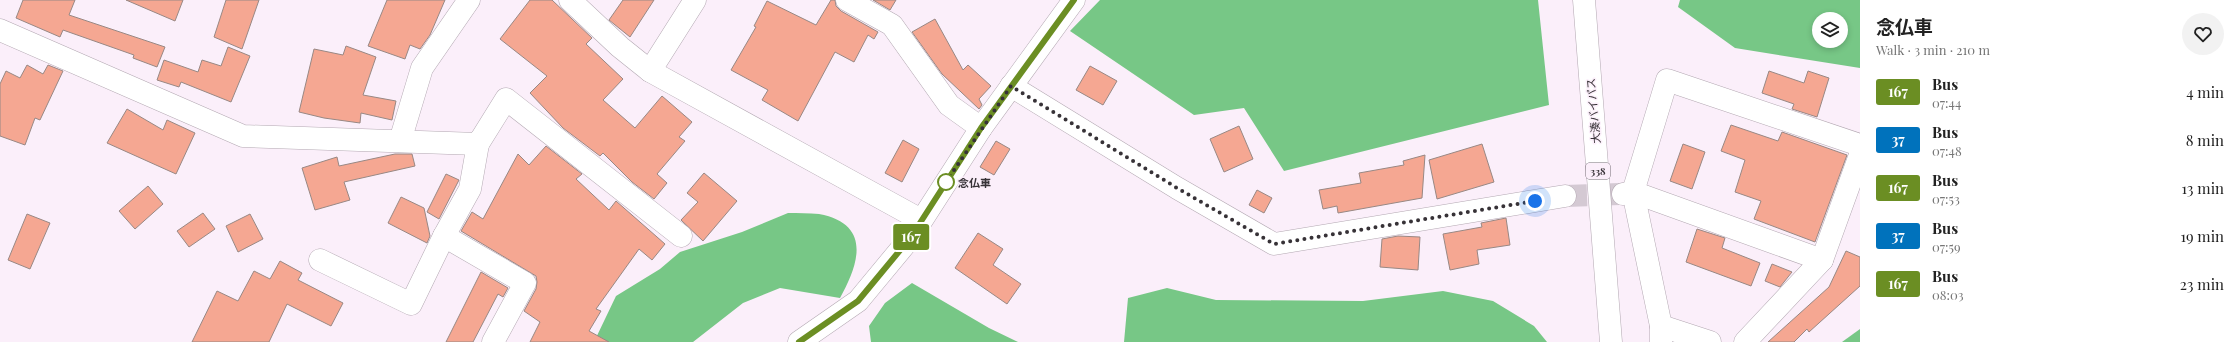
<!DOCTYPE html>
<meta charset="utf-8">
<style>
:root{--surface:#fff;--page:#f2f2f2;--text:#222;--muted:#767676}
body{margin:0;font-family:"Playfair Display","Noto Sans JP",serif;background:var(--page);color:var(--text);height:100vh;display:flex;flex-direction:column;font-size:15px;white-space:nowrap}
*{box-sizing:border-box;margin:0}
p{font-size:13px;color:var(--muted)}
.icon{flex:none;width:22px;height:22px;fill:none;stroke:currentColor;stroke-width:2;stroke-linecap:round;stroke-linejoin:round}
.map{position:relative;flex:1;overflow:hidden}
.side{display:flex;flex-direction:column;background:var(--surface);width:380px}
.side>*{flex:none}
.badge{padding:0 8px;border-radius:3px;font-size:14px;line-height:26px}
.tools{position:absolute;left:1812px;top:12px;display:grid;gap:8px}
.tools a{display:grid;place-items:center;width:36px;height:36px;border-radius:50%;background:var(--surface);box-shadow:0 2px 6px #0003;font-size:20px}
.you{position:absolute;width:20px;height:20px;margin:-10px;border:3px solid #fff;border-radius:50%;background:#1a73e8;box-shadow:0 0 0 6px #1a73e833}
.map>.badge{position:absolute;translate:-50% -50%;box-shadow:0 0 0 2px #fff}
.round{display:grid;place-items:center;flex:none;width:42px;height:42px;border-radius:21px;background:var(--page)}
.summary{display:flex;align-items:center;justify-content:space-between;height:68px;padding:0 16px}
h1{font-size:19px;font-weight:700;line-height:30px}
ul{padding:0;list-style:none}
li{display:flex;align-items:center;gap:12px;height:48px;padding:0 16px}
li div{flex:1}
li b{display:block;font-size:15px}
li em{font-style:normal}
li .badge{min-width:44px;font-weight:700;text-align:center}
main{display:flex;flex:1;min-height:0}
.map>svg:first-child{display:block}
</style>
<main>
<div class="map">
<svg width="1860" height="342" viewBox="0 0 1860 342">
<rect width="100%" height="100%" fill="#fbeffa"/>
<g fill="#77c786" fill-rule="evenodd">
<path d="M 1100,0 L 1538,0 L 1549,105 L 1284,171 L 1244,108 L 1194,115 L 1070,31 Z"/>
<path d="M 1680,0 L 1860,0 L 1860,68 L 1735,48 L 1678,7 ZM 1819,19 L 1841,19 L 1841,41 L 1819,41 Z"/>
<path d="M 788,213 C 798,213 809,213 819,214 C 872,224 859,264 840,298 L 780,288 L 743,303 L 693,342 L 594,342 L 616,296 L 660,269 L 680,252 L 742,232 Z"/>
<path d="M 912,283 L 989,328 L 1018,342 L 871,342 L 869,326 L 885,303 Z"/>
<path d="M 1167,288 L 1216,300 L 1363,301 L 1443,291 L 1493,301 L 1534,326 L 1547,342 L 1124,342 L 1128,298 Z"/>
<path d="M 1860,329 L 1860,342 L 1842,342 Z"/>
</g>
<g fill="#f5a792" stroke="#988884">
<path d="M 23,0 L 75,0 L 69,15 L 165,47 L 157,67 L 133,58 L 134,55 L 63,30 L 60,37 L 16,18 Z"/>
<path d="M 126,0 L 183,0 L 175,21 Z"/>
<path d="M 226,0 L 259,0 L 242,49 L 214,37 Z"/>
<path d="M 387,0 L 445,0 L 430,35 L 420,49 L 410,45 L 405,59 L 368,46 Z"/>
<path d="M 530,0 L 552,0 L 592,38 L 586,44 L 623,79 L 603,100 L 635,128 L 662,96 L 692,122 L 679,137 L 685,141 L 657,174 L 667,183 L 654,199 L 632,182 L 603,153 L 600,156 L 563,128 L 530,93 L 547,76 L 500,39 Z"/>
<path d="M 623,0 L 654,0 L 630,37 L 609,20 Z"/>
<path d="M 831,0 L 835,0 L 836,6 L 841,11 L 878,32 L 874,39 L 868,35 L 854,62 L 835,52 L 798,121 L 762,100 L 768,90 L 731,70 L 756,27 L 754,26 L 767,1 L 816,25 Z"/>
<path d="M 873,0 L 896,0 L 890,10 Z"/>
<path d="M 935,19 L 963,70 L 968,65 L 991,86 L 979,99 L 982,105 L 979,109 L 942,74 L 912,32 Z"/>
<path d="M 346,46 L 376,57 L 363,95 L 396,101 L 392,120 L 361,113 L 360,123 L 324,118 L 299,112 L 314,49 L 343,55 Z"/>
<path d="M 228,47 L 250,56 L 231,102 L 181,82 L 179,87 L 157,80 L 164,60 L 198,72 L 202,60 L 221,66 Z"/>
<path d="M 27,65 L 43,74 L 48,65 L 63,71 L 40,120 L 35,118 L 25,145 L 0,136 L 0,84 L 6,71 L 20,78 Z"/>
<path d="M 1090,66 L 1117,81 L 1103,105 L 1076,90 Z"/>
<path d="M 1769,71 L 1804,83 L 1808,71 L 1829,78 L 1817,117 L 1792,109 L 1794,104 L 1762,93 Z"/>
<path d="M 127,109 L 163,130 L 167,120 L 195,133 L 176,174 L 107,143 Z"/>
<path d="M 1731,125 L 1778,141 L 1782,132 L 1847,155 L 1815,242 L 1754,219 L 1761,201 L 1735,192 L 1745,160 L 1721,151 Z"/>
<path d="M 1239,126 L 1253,159 L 1224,172 L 1210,139 Z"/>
<path d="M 903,140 L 919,149 L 902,182 L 885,173 Z"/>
<path d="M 996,141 L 1010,149 L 994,175 L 980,167 Z"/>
<path d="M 1482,144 L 1494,182 L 1437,199 L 1429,160 Z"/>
<path d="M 1683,144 L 1705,152 L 1692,189 L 1670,181 Z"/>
<path d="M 546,146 L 582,174 L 576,179 L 609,210 L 616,201 L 665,244 L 652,260 L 639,249 L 596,309 L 601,311 L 589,331 L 609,342 L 530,342 L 540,322 L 524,311 L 536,289 L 537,282 L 536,276 L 461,231 L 472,212 L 483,219 L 518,154 L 529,165 Z"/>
<path d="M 395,154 L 412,154 L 415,166 L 344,182 L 350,200 L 315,210 L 302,168 L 337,157 L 339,166 Z"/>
<path d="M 1425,155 L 1422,198 L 1338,213 L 1337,206 L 1323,209 L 1319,190 L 1361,183 L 1359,173 L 1404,165 L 1403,161 Z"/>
<path d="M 704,173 L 737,201 L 703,241 L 681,220 L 698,202 L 687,193 Z"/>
<path d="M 446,174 L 459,180 L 439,219 L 427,212 Z"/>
<path d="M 148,186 L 163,204 L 135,229 L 119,211 Z"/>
<path d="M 1257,190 L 1272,198 L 1264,213 L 1249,205 Z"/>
<path d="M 401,197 L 424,208 L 430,236 L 427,243 L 388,223 Z"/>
<path d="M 203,213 L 215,229 L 189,247 L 177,231 Z"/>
<path d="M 27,214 L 50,223 L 30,269 L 8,260 Z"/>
<path d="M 250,214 L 263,239 L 238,252 L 226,226 Z"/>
<path d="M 1506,218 L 1510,245 L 1477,250 L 1479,264 L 1450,270 L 1443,234 L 1482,227 L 1481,223 Z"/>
<path d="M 1697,229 L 1725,238 L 1722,248 L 1760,263 L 1751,286 L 1686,262 Z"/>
<path d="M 978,233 L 1003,249 L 993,265 L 1021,284 L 1007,304 L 955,268 Z"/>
<path d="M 1398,236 L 1420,237 L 1418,270 L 1380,267 L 1382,239 Z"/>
<path d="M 1846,251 L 1860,257 L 1860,286 L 1809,332 L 1807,329 L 1794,342 L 1768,342 L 1829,287 Z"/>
<path d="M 280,261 L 302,273 L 298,280 L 343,303 L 331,326 L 287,304 L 269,342 L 192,342 L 217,291 L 238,301 L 254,271 L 270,279 Z"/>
<path d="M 1772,264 L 1792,272 L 1780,287 L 1765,281 Z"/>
<path d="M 481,272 L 508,288 L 503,297 L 498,294 L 473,342 L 446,342 Z"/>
</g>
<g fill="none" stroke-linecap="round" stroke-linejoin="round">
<path stroke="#d4c9d3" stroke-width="22" stroke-dasharray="22 11" stroke-linecap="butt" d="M 1565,196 L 1623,194"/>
<g stroke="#b3a8b2" stroke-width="23">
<g id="minor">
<path d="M 570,0 L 620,47 L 650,71"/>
<path d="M 695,0 L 650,71 L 921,220"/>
<path d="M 847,0 L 892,25 L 949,105 L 981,128"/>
<path d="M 0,30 L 243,136 L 478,144 L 506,99 L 681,236"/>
<path d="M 1011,86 L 1177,188 L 1274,244 L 1565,196"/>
<path d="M 400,141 L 422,68 L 469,0"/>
<path d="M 1623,194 L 1633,192 L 1822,260"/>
<path d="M 444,236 L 525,283 L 493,342"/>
<path d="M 320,260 L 411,304 L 444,236 L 470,189 L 478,144"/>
<path d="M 1661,326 L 1710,342"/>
<path d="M 1661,342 L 1661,326 L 1633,192 L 1667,80 L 1860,145"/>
<path d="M 1745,342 L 1822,260 L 1860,155"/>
</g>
</g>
<g stroke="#b3a8b2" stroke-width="23">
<path id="major" d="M 799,342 L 858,301 L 911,237 L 981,128 L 1074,0"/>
</g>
<g stroke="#b3a8b2" stroke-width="23">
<path id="highway" d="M 1584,0 L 1611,342"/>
</g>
<use href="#minor" stroke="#fff" stroke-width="22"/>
<use href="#major" stroke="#fff" stroke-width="22"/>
<use href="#highway" stroke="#fff" stroke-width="22"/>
</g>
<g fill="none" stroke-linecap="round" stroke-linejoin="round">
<g stroke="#fff" stroke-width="9">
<path id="line" d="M 799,342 L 858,301 L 911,237 L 981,128 L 1074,0"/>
</g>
<use href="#line" stroke="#6b8e23" stroke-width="6"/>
<path stroke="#373237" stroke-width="4" stroke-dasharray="0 7.2" d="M 946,182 L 1011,86 L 1177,188 L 1274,244 L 1535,201"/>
</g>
<circle fill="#fff" stroke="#6b8e23" stroke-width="2" cx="946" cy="182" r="8"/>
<g text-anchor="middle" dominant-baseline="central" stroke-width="3" stroke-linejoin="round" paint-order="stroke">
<rect fill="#fbeffa" stroke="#726b72" stroke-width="1" x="1586" y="163" width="24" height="16" rx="3"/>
<g font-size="10" font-weight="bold" fill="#373237">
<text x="1598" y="171">338</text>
</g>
<g font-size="11" fill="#373237" stroke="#fbeffa">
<text transform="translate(1593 111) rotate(-95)">大湊バイパス</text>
</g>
<g font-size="11" font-weight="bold" fill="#373237" stroke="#fbeffa" text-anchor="start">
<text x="958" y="182">念仏車</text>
</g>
</g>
</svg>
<div class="tools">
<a><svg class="icon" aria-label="layers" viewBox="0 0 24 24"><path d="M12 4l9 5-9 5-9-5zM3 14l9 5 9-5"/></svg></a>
</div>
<div class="you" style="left:1535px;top:201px"></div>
<b class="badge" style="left:911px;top:237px;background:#6b8e23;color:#fff">167</b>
</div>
<section class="side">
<div class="summary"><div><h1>念仏車</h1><p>Walk · 3 min · 210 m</p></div><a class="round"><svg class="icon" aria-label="heart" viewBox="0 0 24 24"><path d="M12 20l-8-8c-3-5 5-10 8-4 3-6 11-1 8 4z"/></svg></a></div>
<ul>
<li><span class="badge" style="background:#6b8e23;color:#fff">167</span><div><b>Bus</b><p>07:44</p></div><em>4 min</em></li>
<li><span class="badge" style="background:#0072bc;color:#fff">37</span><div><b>Bus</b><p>07:48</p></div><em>8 min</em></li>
<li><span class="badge" style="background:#6b8e23;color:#fff">167</span><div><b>Bus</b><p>07:53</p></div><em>13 min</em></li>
<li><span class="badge" style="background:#0072bc;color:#fff">37</span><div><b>Bus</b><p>07:59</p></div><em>19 min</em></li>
<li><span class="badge" style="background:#6b8e23;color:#fff">167</span><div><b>Bus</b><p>08:03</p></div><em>23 min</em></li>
</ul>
</section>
</main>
